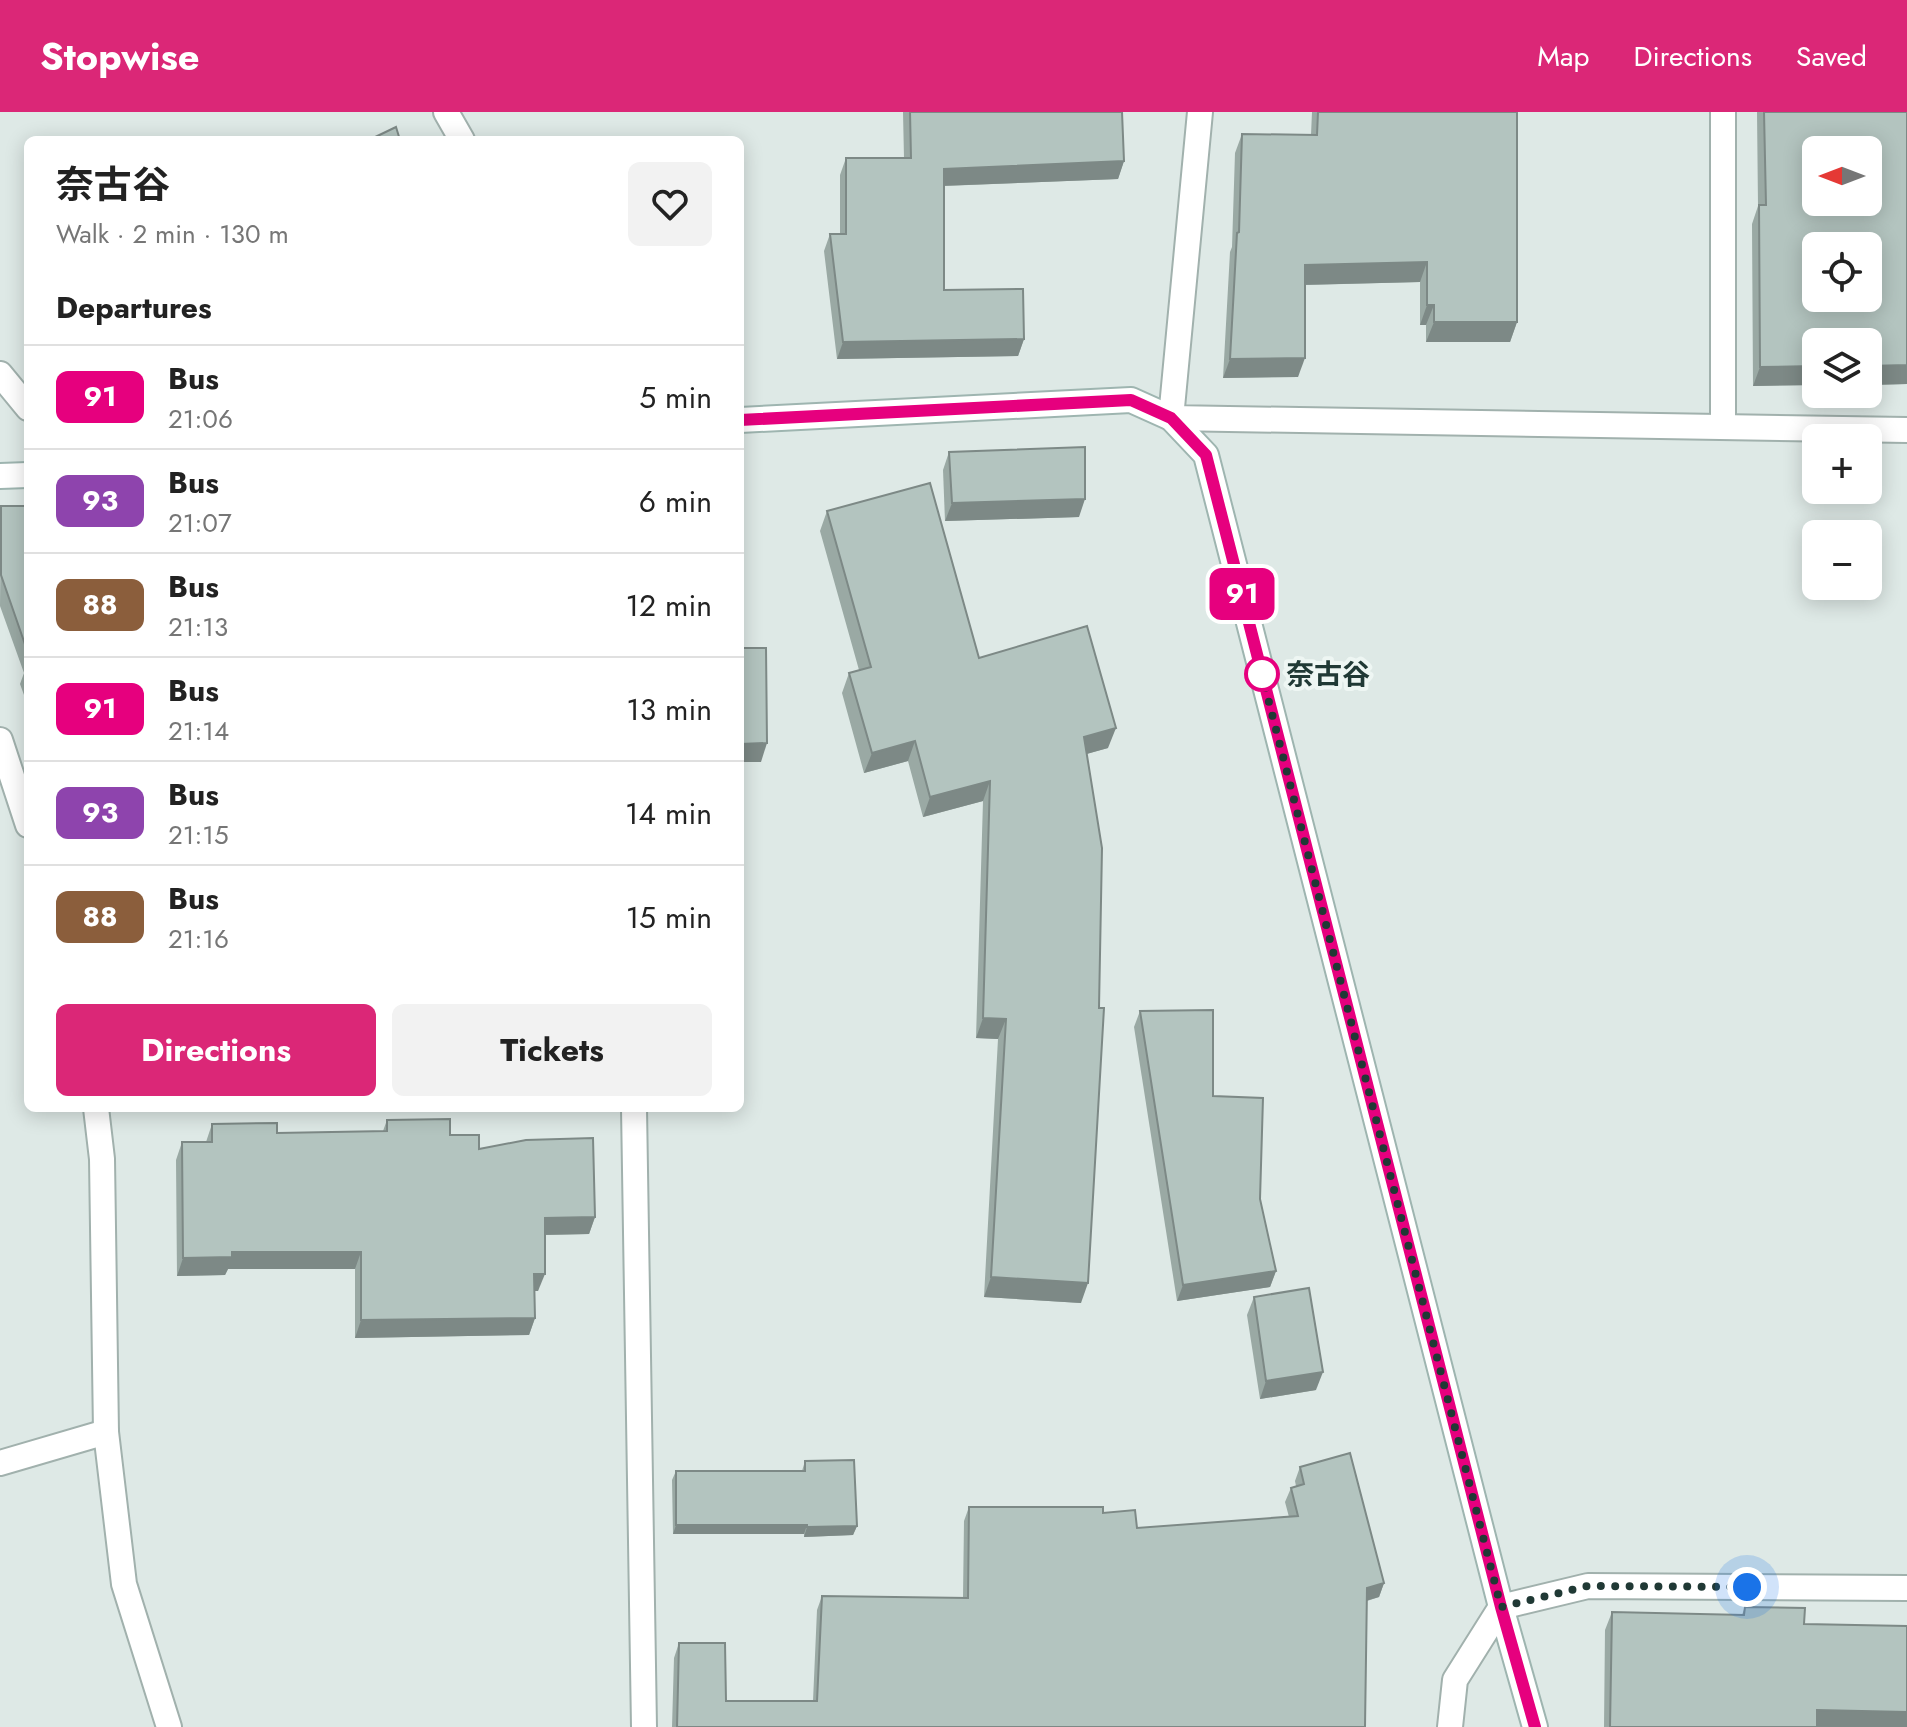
<!DOCTYPE html>
<meta charset="utf-8">
<style>
:root{--surface:#fff;--page:#f2f2f2;--text:#222;--muted:#767676;--line:#e0e0e0;--accent:#db2777}
body{margin:0;font-family:Jost,"Noto Sans JP",sans-serif;background:var(--page);color:var(--text);height:100vh;display:flex;flex-direction:column;font-size:30px;white-space:nowrap}
*{box-sizing:border-box;margin:0}
p{font-size:26px;color:var(--muted)}
.icon{flex:none;width:44px;height:44px;fill:none;stroke:currentColor;stroke-width:2;stroke-linecap:round;stroke-linejoin:round}
.map{position:relative;flex:1;overflow:hidden}
.details{position:absolute;left:24px;top:24px;width:720px;height:976px;display:flex;flex-direction:column;background:var(--surface);border-radius:12px;box-shadow:0 4px 20px #0003}
.details>*{flex:none}
.badge{padding:0 16px;border-radius:12px;font-size:28px;line-height:52px}
.needle{width:52px;rotate:270deg}
.fabs{position:absolute;left:1802px;top:24px;display:grid;gap:16px}
.fabs a{display:grid;place-items:center;width:80px;height:80px;border-radius:12px;background:var(--surface);box-shadow:0 4px 20px #0003;font-size:40px}
.you{position:absolute;width:40px;height:40px;margin:-20px;border:6px solid #fff;border-radius:50%;background:#1a73e8;box-shadow:0 0 0 12px #1a73e833}
.map>.badge{position:absolute;translate:-50% -50%;box-shadow:0 0 0 4px #fff}
h2{padding:0 32px;font-size:30px;line-height:72px}
.round{display:grid;place-items:center;flex:none;width:84px;height:84px;border-radius:12px;background:var(--page)}
.headline{display:flex;align-items:center;justify-content:space-between;height:136px;padding:0 32px}
h1{font-size:38px;font-weight:700;line-height:60px}
.cta{display:flex;gap:16px;margin-top:auto;padding:16px 32px}
.cta a{flex:1;height:92px;border-radius:12px;background:var(--accent);color:#fff;font-size:32px;font-weight:700;line-height:92px;text-align:center}
.cta a+a{background:var(--page);color:var(--text)}
ul{padding:0;list-style:none}
li{display:flex;align-items:center;gap:24px;height:104px;padding:0 32px;border-top:2px solid var(--line)}
li div{flex:1}
li b{display:block;font-size:30px}
li em{font-style:normal}
li .badge{min-width:88px;font-weight:700;text-align:center}
header{display:flex;align-items:center;gap:48px;box-sizing:border-box;height:112px;padding:0 40px;background:var(--accent);color:#fff}
header strong{font-size:38px}
nav{display:flex;gap:44px;margin-inline-start:auto;font-size:28px}
.map>svg:first-child{display:block}
</style>
<header>
<strong>Stopwise</strong>
<nav><a>Map</a><a>Directions</a><a>Saved</a></nav>
</header>
<div class="map">
<svg width="1907" height="1615" viewBox="0 0 1907 1615">
<rect width="100%" height="100%" fill="#dee9e6"/>
<g fill="none" stroke-linecap="round" stroke-linejoin="round">
<g stroke="#a1b1ad" stroke-width="28">
<g id="minor">
<path d="M 446,0 L 462,28"/>
<path d="M 1200,0 L 1171,306 L 1907,318"/>
<path d="M 1723,0 L 1723,315"/>
<path d="M 0,262 L 28,296"/>
<path d="M 0,628 L 28,713"/>
<path d="M 96,996 L 102,1047 L 106,1320 L 124,1472 L 169,1615"/>
<path d="M 634,996 L 644,1615"/>
<path d="M 0,1351 L 106,1320"/>
<path d="M 1450,1615 L 1455,1568 L 1501,1495 L 1588,1474 L 1907,1476"/>
</g>
</g>
<g stroke="#9eb5b0" stroke-width="28">
<g id="secondary">
<path d="M 740,308 L 1131,288 L 1171,306 L 1206,343 L 1501,1495 L 1535,1615"/>
<path d="M 0,364 L 28,363"/>
</g>
</g>
<use href="#minor" stroke="#fff" stroke-width="24"/>
<use href="#secondary" stroke="#fff" stroke-width="24"/>
</g>
<g fill="#9aa9a4">
<path d="M 903,0 L 1122,0 L 1124,49 L 1118,67 L 944,74 L 944,178 L 1024,227 L 1018,244 L 837,247 L 824,139 L 830,122 L 840,122 L 840,63 L 846,46 L 904,46 Z"/>
<path d="M 1312,0 L 1517,0 L 1517,210 L 1510,230 L 1426,230 L 1426,213 L 1420,213 L 1420,170 L 1305,173 L 1298,265 L 1223,266 L 1230,140 L 1232,135 L 1235,41 L 1242,22 L 1311,23 Z"/>
<path d="M 1757,0 L 1907,0 L 1907,272 L 1868,273 L 1868,230 L 1816,230 L 1816,273 L 1753,274 L 1752,112 L 1758,94 Z"/>
<path d="M 949,340 L 1079,405 L 945,409 L 943,358 Z"/>
<path d="M 1,394 L 28,394 L 28,594 L 20,572 L 24,561 L 0,494 Z"/>
<path d="M 827,399 L 979,546 L 1108,636 L 1086,642 L 1081,1191 L 984,1185 L 998,927 L 976,926 L 983,689 L 923,705 L 908,649 L 864,661 L 842,581 L 849,561 L 859,558 L 820,419 Z"/>
<path d="M 1140,899 L 1213,984 L 1260,1087 L 1276,1159 L 1270,1175 L 1177,1189 L 1134,915 Z"/>
<path d="M 387,1008 L 450,1023 L 479,1037 L 595,1105 L 589,1122 L 545,1123 L 538,1179 L 535,1179 L 535,1206 L 529,1223 L 355,1226 L 355,1157 L 228,1157 L 225,1163 L 177,1164 L 176,1048 L 182,1030 L 206,1030 L 212,1012 L 277,1021 L 383,1019 Z"/>
<path d="M 1254,1185 L 1316,1278 L 1260,1287 L 1247,1203 Z"/>
<path d="M 805,1349 L 857,1414 L 853,1423 L 804,1425 L 804,1422 L 673,1422 L 672,1368 L 676,1359 L 802,1359 Z"/>
<path d="M 1300,1355 L 1384,1471 L 1379,1485 L 1367,1489 L 1365,1615 L 672,1615 L 674,1546 L 679,1531 L 726,1589 L 813,1589 L 817,1498 L 822,1484 L 963,1486 L 964,1409 L 969,1395 L 1103,1401 L 1137,1416 L 1289,1405 L 1285,1390 L 1291,1376 L 1296,1374 L 1295,1369 Z"/>
<path d="M 1745,1495 L 1804,1512 L 1907,1615 L 1604,1615 L 1605,1518 L 1612,1500 L 1742,1503 Z"/>
</g>
<g fill="#7d8986">
<path d="M 1124,49 L 1118,67 L 938,74 L 944,57 Z"/>
<path d="M 1427,150 L 1420,170 L 1298,173 L 1305,153 Z"/>
<path d="M 1427,193 L 1434,193 L 1426,213 L 1420,213 Z"/>
<path d="M 1434,210 L 1517,210 L 1510,230 L 1426,230 Z"/>
<path d="M 1024,227 L 1018,244 L 837,247 L 843,230 Z"/>
<path d="M 1305,246 L 1298,265 L 1223,266 L 1230,247 Z"/>
<path d="M 1907,253 L 1907,272 L 1868,273 L 1868,254 Z"/>
<path d="M 1816,254 L 1816,273 L 1753,274 L 1760,255 Z"/>
<path d="M 1085,387 L 1079,405 L 945,409 L 952,391 Z"/>
<path d="M 1116,616 L 1108,636 L 1076,645 L 1084,625 Z"/>
<path d="M 915,629 L 908,649 L 864,661 L 872,641 Z"/>
<path d="M 767,631 L 761,650 L 740,650 L 740,632 Z"/>
<path d="M 990,669 L 983,689 L 923,705 L 930,685 Z"/>
<path d="M 983,906 L 1006,907 L 998,927 L 976,926 Z"/>
<path d="M 595,1105 L 589,1122 L 538,1123 L 545,1106 Z"/>
<path d="M 232,1140 L 361,1140 L 355,1157 L 228,1157 L 225,1163 L 177,1164 L 183,1146 Z"/>
<path d="M 1276,1159 L 1270,1175 L 1177,1189 L 1183,1173 Z"/>
<path d="M 534,1162 L 545,1162 L 538,1179 L 528,1179 Z"/>
<path d="M 991,1165 L 1088,1171 L 1081,1191 L 984,1185 Z"/>
<path d="M 535,1206 L 529,1223 L 355,1226 L 361,1208 Z"/>
<path d="M 1323,1260 L 1316,1278 L 1260,1287 L 1266,1269 Z"/>
<path d="M 676,1413 L 807,1413 L 804,1422 L 673,1422 Z"/>
<path d="M 857,1414 L 853,1423 L 804,1425 L 807,1415 Z"/>
<path d="M 1384,1471 L 1379,1485 L 1362,1490 L 1367,1476 Z"/>
<path d="M 1817,1598 L 1907,1600 L 1907,1615 L 1811,1615 Z"/>
</g>
<g fill="#b3c4bf" stroke="#7d8986" stroke-width="2" fill-rule="evenodd">
<path d="M 910,0 L 1122,0 L 1124,49 L 944,57 L 944,178 L 1023,177 L 1024,227 L 843,230 L 830,122 L 846,122 L 846,46 L 911,46 Z"/>
<path d="M 1318,0 L 1517,0 L 1517,210 L 1434,210 L 1434,193 L 1427,193 L 1427,150 L 1305,153 L 1305,246 L 1230,247 L 1237,121 L 1239,120 L 1242,22 L 1317,23 Z"/>
<path d="M 1764,0 L 1907,0 L 1907,253 L 1868,254 L 1868,230 L 1816,230 L 1816,254 L 1760,255 L 1759,93 L 1766,93 ZM 1816,38 L 1868,38 L 1868,90 L 1816,90 ZM 1816,134 L 1868,134 L 1868,186 L 1816,186 Z"/>
<path d="M 396,15 L 400,28 L 369,28 Z"/>
<path d="M 1085,335 L 1085,387 L 952,391 L 949,340 Z"/>
<path d="M 930,371 L 979,546 L 1087,514 L 1116,616 L 1084,625 L 1102,736 L 1099,896 L 1104,896 L 1088,1171 L 991,1165 L 1006,907 L 983,906 L 990,669 L 930,685 L 915,629 L 872,641 L 849,561 L 871,555 L 827,399 Z"/>
<path d="M 1,394 L 28,394 L 28,541 L 1,463 Z"/>
<path d="M 740,536 L 766,536 L 767,631 L 740,632 Z"/>
<path d="M 1213,898 L 1213,984 L 1263,986 L 1260,1087 L 1276,1159 L 1183,1173 L 1140,899 Z"/>
<path d="M 450,1007 L 450,1023 L 479,1023 L 479,1037 L 526,1028 L 593,1026 L 595,1105 L 545,1106 L 545,1162 L 534,1162 L 535,1206 L 361,1208 L 361,1140 L 232,1140 L 232,1145 L 183,1146 L 182,1030 L 212,1030 L 212,1012 L 277,1011 L 277,1021 L 387,1019 L 387,1008 Z"/>
<path d="M 1309,1176 L 1323,1260 L 1266,1269 L 1254,1185 Z"/>
<path d="M 1350,1341 L 1384,1471 L 1367,1476 L 1365,1615 L 677,1615 L 679,1531 L 725,1531 L 726,1589 L 817,1589 L 822,1484 L 968,1486 L 969,1395 L 1103,1395 L 1103,1401 L 1135,1398 L 1137,1416 L 1298,1404 L 1291,1376 L 1304,1372 L 1300,1355 Z"/>
<path d="M 854,1348 L 857,1414 L 807,1415 L 807,1413 L 676,1413 L 676,1359 L 805,1359 L 805,1349 Z"/>
<path d="M 1745,1495 L 1805,1496 L 1804,1512 L 1907,1514 L 1907,1600 L 1817,1598 L 1817,1615 L 1610,1615 L 1612,1500 L 1744,1503 Z"/>
</g>
<g fill="none" stroke-linecap="round" stroke-linejoin="round">
<g stroke="#fff" stroke-width="18">
<path id="line" d="M 740,308 L 1131,288 L 1171,306 L 1206,343 L 1501,1495 L 1535,1615"/>
</g>
<use href="#line" stroke="#e6007e" stroke-width="12"/>
<path stroke="#203935" stroke-width="8" stroke-dasharray="0 14.4" d="M 1262,562 L 1260,555 L 1501,1495 L 1588,1474 L 1747,1475"/>
</g>
<circle fill="#fff" stroke="#e6007e" stroke-width="4" cx="1262" cy="562" r="16"/>
<g text-anchor="middle" dominant-baseline="central" stroke-width="8" stroke-linejoin="round" paint-order="stroke">
<g font-size="28" font-weight="bold" fill="#203935" stroke="#eef6f3" text-anchor="start">
<text x="1286" y="562">奈古谷</text>
</g>
</g>
</svg>
<div class="fabs">
<a><svg class="needle" viewBox="-14 -14 28 28"><path d="M0-13l5 13h-10z" fill="#e53935"/><path d="M0 13l5-13h-10z" fill="#767676"/></svg></a>
<a><svg class="icon" aria-label="locate" viewBox="0 0 24 24"><circle cx="12" cy="12" r="6"/><path d="M12 2v4M12 18v4M2 12h4M18 12h4"/></svg></a>
<a><svg class="icon" aria-label="layers" viewBox="0 0 24 24"><path d="M12 4l9 5-9 5-9-5zM3 14l9 5 9-5"/></svg></a>
<a>+</a>
<a>−</a>
</div>
<div class="you" style="left:1747px;top:1475px"></div>
<b class="badge" style="left:1242px;top:482px;background:#e6007e;color:#fff">91</b>
<section class="details">
<div class="headline"><div><h1>奈古谷</h1><p>Walk · 2 min · 130 m</p></div><a class="round"><svg class="icon" aria-label="heart" viewBox="0 0 24 24"><path d="M12 20l-8-8c-3-5 5-10 8-4 3-6 11-1 8 4z"/></svg></a></div>
<h2>Departures</h2>
<ul>
<li><span class="badge" style="background:#e6007e;color:#fff">91</span><div><b>Bus</b><p>21:06</p></div><em>5 min</em></li>
<li><span class="badge" style="background:#8e44ad;color:#fff">93</span><div><b>Bus</b><p>21:07</p></div><em>6 min</em></li>
<li><span class="badge" style="background:#8b5e3c;color:#fff">88</span><div><b>Bus</b><p>21:13</p></div><em>12 min</em></li>
<li><span class="badge" style="background:#e6007e;color:#fff">91</span><div><b>Bus</b><p>21:14</p></div><em>13 min</em></li>
<li><span class="badge" style="background:#8e44ad;color:#fff">93</span><div><b>Bus</b><p>21:15</p></div><em>14 min</em></li>
<li><span class="badge" style="background:#8b5e3c;color:#fff">88</span><div><b>Bus</b><p>21:16</p></div><em>15 min</em></li>
</ul>
<div class="cta"><a>Directions</a><a>Tickets</a></div>
</section>
</div>
